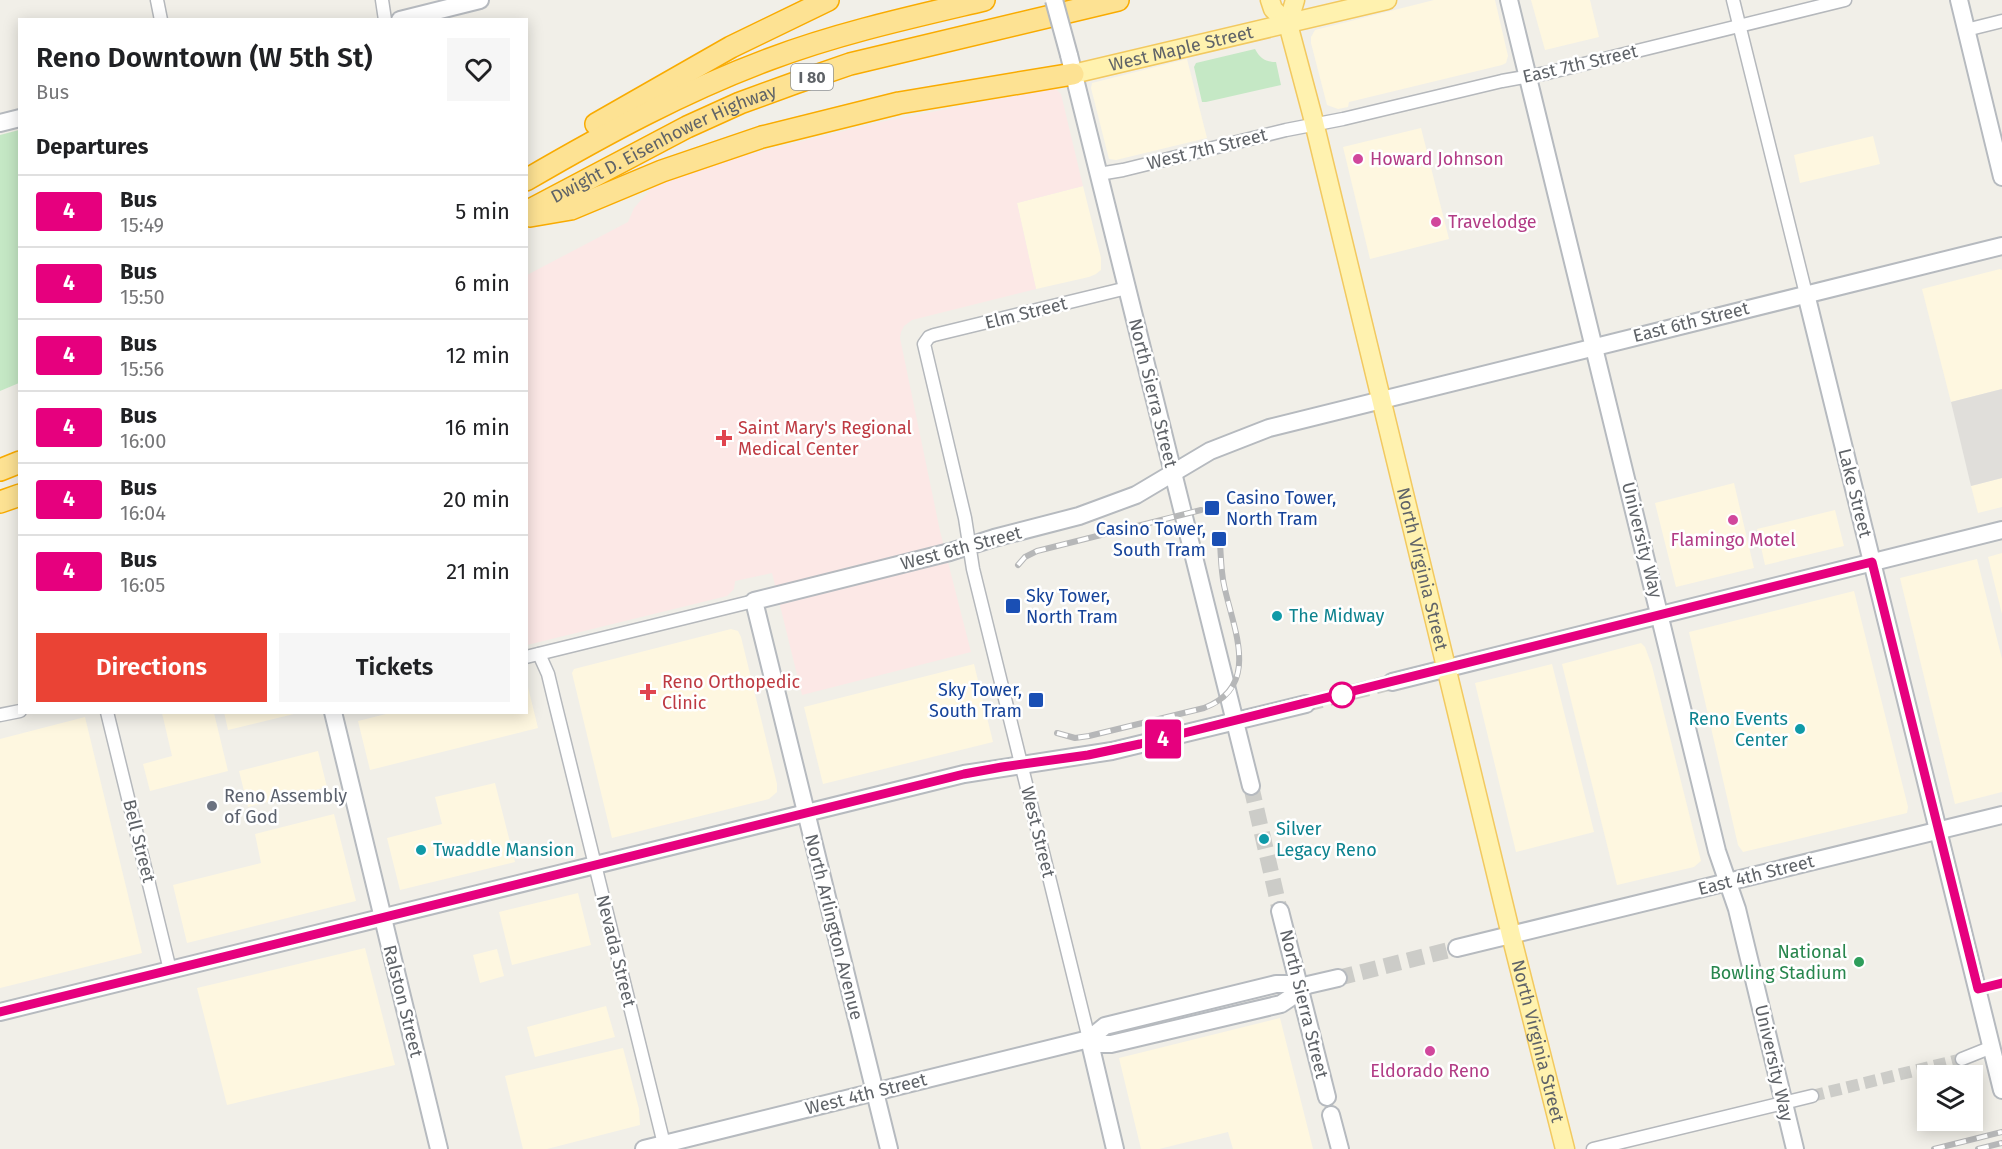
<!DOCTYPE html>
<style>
:root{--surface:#fff;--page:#f6f6f6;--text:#202124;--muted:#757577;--line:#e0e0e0;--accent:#ea4335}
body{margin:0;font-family:"Fira Sans",sans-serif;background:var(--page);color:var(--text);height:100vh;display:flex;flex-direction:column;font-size:22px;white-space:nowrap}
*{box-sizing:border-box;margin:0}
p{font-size:20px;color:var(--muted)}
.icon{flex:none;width:33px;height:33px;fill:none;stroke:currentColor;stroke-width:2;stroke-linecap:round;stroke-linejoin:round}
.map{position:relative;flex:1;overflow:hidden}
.side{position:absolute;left:18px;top:18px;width:510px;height:696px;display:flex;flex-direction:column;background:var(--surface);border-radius:0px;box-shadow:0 3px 15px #0003}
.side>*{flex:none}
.badge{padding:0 12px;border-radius:4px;font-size:21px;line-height:39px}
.tools{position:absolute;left:1917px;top:1065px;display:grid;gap:12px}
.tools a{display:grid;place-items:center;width:66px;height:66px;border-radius:0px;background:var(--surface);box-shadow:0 3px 15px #0003;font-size:30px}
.map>.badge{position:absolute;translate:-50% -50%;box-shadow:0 0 0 3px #fff}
h2{padding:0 18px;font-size:22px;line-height:54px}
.round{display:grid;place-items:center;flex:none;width:63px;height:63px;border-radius:0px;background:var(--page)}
.summary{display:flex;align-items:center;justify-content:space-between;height:102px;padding:0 18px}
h1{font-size:28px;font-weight:600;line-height:45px}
.primary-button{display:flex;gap:12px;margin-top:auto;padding:12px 18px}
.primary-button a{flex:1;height:69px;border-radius:0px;background:var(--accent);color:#fff;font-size:24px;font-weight:600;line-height:69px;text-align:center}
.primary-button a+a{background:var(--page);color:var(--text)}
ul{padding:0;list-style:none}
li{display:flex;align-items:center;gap:18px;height:72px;padding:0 18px;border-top:2px solid var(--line)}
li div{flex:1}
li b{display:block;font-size:22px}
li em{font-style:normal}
li .badge{min-width:66px;font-weight:700;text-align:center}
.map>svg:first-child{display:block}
</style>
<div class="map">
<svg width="2002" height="1149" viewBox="0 0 2002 1149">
<rect width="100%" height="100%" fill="#f1efe8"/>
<g fill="#fef7e0">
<path d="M 1434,0 L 1495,0 L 1508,56 L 1506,63 L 1502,65 L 1349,102 L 1348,107 L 1338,109 L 1327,105 L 1311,43 L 1311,37 L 1315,30 Z"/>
<path d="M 1531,0 L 1590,0 L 1599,37 L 1545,50 Z"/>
<path d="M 1187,59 L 1207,138 L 1116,160 L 1109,159 L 1091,88 L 1092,83 Z"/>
<path d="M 1421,128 L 1449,239 L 1370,259 L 1343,147 Z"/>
<path d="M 1873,136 L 1880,164 L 1800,183 L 1794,155 Z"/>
<path d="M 1083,186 L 1101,258 L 1101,270 L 1096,274 L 1089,277 L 1036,289 L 1017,203 Z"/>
<path d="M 2000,269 L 2002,270 L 2002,389 L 1951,402 L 1922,289 Z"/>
<path d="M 2002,478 L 2002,507 L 1978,513 L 1971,486 Z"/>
<path d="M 1734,483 L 1754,568 L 1676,587 L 1655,503 Z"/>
<path d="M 1835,510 L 1844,546 L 1765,565 L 1757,529 Z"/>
<path d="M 2002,553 L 2002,614 L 1988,557 Z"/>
<path d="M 1977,559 L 2002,659 L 2002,792 L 1955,804 L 1900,578 Z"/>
<path d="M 1854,591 L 1908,807 L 1907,813 L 1743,852 L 1738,845 L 1689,632 Z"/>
<path d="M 731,629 L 738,631 L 741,637 L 777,784 L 777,792 L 769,799 L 612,838 L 572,673 L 574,669 Z"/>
<path d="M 1641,643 L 1645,647 L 1652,666 L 1701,861 L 1694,867 L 1617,885 L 1562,664 Z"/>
<path d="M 974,664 L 993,742 L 823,784 L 804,707 Z"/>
<path d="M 1552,664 L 1594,832 L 1516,852 L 1475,683 Z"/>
<path d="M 527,683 L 538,728 L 370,770 L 358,721 L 394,712 L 526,712 Z"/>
<path d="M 224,712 L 298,712 L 298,713 L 228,730 Z"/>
<path d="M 162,713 L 214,713 L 228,771 L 150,791 L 143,764 L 172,756 Z"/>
<path d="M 85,717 L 142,953 L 0,988 L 0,739 Z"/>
<path d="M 318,751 L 327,787 L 248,807 L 239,771 Z"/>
<path d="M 495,783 L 515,862 L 400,890 L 387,838 L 442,824 L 435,797 Z"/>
<path d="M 334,814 L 356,901 L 187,943 L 173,885 L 261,863 L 255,834 Z"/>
<path d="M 578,893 L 591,945 L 512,965 L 499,912 Z"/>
<path d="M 365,948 L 395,1065 L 227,1105 L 197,988 Z"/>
<path d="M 497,949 L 504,976 L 480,983 L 473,955 Z"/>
<path d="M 606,1006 L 615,1037 L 535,1057 L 527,1027 Z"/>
<path d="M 1280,1018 L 1313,1149 L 1233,1149 L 1228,1132 L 1159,1149 L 1141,1149 L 1119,1058 Z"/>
<path d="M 623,1048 L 639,1109 L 640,1125 L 547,1149 L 523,1149 L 505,1076 Z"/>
</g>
<path fill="#e0deda" d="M 2002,389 L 2002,478 L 1971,486 L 1951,402 Z"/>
<path fill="#fce8e6" d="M 1055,88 L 1061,94 L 1083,186 L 1017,203 L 1036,289 L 912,320 L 904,326 L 901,332 L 900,338 L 940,531 L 971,652 L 802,695 L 772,573 L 735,581 L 734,589 L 727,596 L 527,645 L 527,275 L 628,222 L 634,208 L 657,182 L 697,167 L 880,122 Z"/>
<g fill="#c5e8c5">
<path d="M 1255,49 C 1260,58 1265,62 1276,62 L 1281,85 L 1206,102 L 1202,102 L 1194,67 L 1196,63 Z"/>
<path d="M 19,130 L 19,383 L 0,391 L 0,135 Z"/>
</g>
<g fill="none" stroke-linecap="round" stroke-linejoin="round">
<path stroke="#ccccc8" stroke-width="12" stroke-dasharray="12 6" stroke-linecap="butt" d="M 1812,1096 L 1962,1059"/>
<g stroke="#ccccc8" stroke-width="16" stroke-dasharray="16 8" stroke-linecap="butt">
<path d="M 1306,704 L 1392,682"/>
<path d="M 1251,786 L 1280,911"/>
<path d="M 1338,978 L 1457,948"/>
</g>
<g stroke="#b5b8bc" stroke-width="15">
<g id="street">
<path d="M 157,0 L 161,20"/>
<path d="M 382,0 L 385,20"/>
<path d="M 1733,0 L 1806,294"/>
<path d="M 1966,30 L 2002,21"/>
<path d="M 1099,174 L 1123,170 L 1286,130 L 1343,119 L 1502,81 L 1547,73 L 1845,0"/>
<path d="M 539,654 L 548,674 L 554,699 L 664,1144"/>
<path d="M 526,657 L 754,601"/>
<path d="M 107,712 L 170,970"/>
<path d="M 0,715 L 20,711"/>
<path d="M 1089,1039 L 973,569 L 965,518 L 924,344 L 929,337 L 934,335 L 1127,288"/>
<path d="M 1962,1059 L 1992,1047"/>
<path d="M 1593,1149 L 1812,1096"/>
</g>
</g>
<g stroke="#b6babf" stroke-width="20">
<g id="secondary">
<path d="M 1509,0 L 1717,851 L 1737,909 L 1795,1149"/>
<path d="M 1959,0 L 2002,177"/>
<path d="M 400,20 L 480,0"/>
<path d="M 1069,55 L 1251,786"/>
<path d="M 0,123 L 20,118"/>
<path d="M 1806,294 L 2002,1090"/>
<path d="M 1392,682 L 2002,530"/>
<path d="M 333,712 L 439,1149"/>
<path d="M 1280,911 L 1327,1097"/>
<path d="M 1457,948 L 2002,815"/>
<path d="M 0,1012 L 964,774 L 1112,751 L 1306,704"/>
<path d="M 1089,1039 L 1100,1044 L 1111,1044 L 1281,1004 L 1290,998 L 1299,987"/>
<path d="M 1089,1039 L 1115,1149"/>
<path d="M 1331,1115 L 1340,1149"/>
<path d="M 644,1149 L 1089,1039 L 1105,1026 L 1276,984 L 1288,984 L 1299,987 L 1338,978"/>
<path d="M 889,1149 L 754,601 L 950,552 L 994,538 L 1079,516 L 1136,495 L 1210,451 L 1269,428 L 2002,246"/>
</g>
</g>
<g stroke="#f2c960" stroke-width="21">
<g id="primary">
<path id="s1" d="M 1270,0 L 1273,9 L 1288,24 L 1312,114 L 1511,935 L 1565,1149"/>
<path d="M 1288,24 L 1295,0"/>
<path id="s2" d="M 1073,74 L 1387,0"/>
</g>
</g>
<g stroke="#f9ab00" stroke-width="24">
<g id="highway">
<path d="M 596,124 L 731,47 L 828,0"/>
<path d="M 526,180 C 605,134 684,91 770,59 C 839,33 912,17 984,0"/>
<path id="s3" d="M 526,212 L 687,127 L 740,103 L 795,83 L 850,64 L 1118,0"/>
<path d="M 530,216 L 571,209 L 662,171 L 762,137 L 899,103 L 1073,74"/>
<path d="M 0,470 L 20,462"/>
<path d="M 0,502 L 20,495"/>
</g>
</g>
<use href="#street" stroke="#fff" stroke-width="12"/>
<use href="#secondary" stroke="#fff" stroke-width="16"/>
<use href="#primary" stroke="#fff2af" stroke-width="18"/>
<use href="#highway" stroke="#fde293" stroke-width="21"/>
<g stroke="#b6b7b8" stroke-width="6">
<g id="rail">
<path d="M 1018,565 L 1025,557 L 1037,551 L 1201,510"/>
<path d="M 1057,733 L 1075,738 L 1089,736 L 1204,708 C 1262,686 1233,629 1224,585 C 1221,571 1221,557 1220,543"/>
<path d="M 1934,1149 L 2002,1132"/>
<path d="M 1978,1149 L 2002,1143"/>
</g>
</g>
<use href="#rail" stroke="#fff" stroke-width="4" stroke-dasharray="11" stroke-linecap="butt"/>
<g stroke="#b6babf" stroke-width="20" stroke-linecap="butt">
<path id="secondary-bridge" d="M 1054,0 L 1069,55"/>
</g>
<use href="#secondary-bridge" stroke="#fff" stroke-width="16"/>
</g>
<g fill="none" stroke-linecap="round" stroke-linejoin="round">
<g stroke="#fff" stroke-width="14">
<path id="line" d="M 0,1012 L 964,774 L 1002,767 L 1088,755 L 1140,744 L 1872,562 L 1978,989 L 2002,983"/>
</g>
<use href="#line" stroke="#e6007e" stroke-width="9"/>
</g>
<g fill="#d1479c" stroke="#fff" stroke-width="2">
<circle cx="1358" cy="159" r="6"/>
<circle cx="1436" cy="222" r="6"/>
<circle cx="1733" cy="520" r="6"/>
<circle cx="1430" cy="1051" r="6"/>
</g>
<g fill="#e0444e" stroke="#fff" stroke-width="2">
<path d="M721 429h6v6h6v6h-6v6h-6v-6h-6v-6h6z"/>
<path d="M645 683h6v6h6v6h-6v6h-6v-6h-6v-6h6z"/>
</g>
<g fill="#1a4fb4" stroke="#fff" stroke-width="2">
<rect x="1204" y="500" width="16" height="16" rx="3"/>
<rect x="1211" y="531" width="16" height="16" rx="3"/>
<rect x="1005" y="598" width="16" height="16" rx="3"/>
<rect x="1028" y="692" width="16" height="16" rx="3"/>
</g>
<g fill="#0f9aa8" stroke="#fff" stroke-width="2">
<circle cx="1277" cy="616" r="6"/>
<circle cx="1800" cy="729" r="6"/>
<circle cx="1264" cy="839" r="6"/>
<circle cx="421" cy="850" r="6"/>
</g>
<circle fill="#fff" stroke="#e6007e" stroke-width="3" cx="1342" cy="695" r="12"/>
<circle fill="#6b7280" stroke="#fff" stroke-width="2" cx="212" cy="806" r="6"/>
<circle fill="#2e9e5b" stroke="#fff" stroke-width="2" cx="1859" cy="962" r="6"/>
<g text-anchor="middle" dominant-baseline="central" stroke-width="5" stroke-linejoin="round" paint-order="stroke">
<rect fill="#fff" stroke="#8f9295" stroke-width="1.5" x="791" y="64" width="42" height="26" rx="4.5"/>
<g font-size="16" font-weight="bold" fill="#5f6368">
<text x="812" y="77">I 80</text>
</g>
<g font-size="18" fill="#5f6368" stroke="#fff">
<text stroke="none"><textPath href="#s2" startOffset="111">West Maple Street</textPath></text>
<text transform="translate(1580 64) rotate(-13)">East 7th Street</text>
<text stroke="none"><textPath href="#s3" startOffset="154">Dwight D. Eisenhower Highway</textPath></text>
<text transform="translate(1207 149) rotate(-14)">West 7th Street</text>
<text transform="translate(1026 313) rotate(-14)">Elm Street</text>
<text transform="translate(1691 322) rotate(-14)">East 6th Street</text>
<text transform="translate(1153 393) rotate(76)">North Sierra Street</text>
<text transform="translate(1855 493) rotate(76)">Lake Street</text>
<text transform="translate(1642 540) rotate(76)">University Way</text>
<text transform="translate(961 548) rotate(-15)">West 6th Street</text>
<text stroke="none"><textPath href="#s1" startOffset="592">North Virginia Street</textPath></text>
<text transform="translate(1038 832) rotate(76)">West Street</text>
<text transform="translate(139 841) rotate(76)">Bell Street</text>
<text transform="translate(1756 875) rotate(-14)">East 4th Street</text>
<text transform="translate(834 927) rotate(76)">North Arlington Avenue</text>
<text transform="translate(616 951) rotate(76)">Nevada Street</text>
<text transform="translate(403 1001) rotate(76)">Ralston Street</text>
<text transform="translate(1304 1004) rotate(76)">North Sierra Street</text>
<text stroke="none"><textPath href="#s1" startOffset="1078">North Virginia Street</textPath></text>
<text transform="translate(1774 1063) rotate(77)">University Way</text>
<text transform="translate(866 1094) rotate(-14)">West 4th Street</text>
</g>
<g font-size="18" fill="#b23c85" stroke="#fff" text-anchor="start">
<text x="1370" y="159">Howard Johnson</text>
<text x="1448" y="222">Travelodge</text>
<text x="1733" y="540" text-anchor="middle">Flamingo Motel</text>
<text x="1430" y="1071" text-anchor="middle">Eldorado Reno</text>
</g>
<g font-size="18" fill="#be3a42" stroke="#fff" text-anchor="start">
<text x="738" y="428">Saint Mary's Regional<tspan x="738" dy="21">Medical Center</tspan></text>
<text x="662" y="682">Reno Orthopedic<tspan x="662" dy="21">Clinic</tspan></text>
</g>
<g font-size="18" fill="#164399" stroke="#fff" text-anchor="start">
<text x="1226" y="498">Casino Tower,<tspan x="1226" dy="21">North Tram</tspan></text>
<text x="1206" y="529" text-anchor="end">Casino Tower,<tspan x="1206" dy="21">South Tram</tspan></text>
<text x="1026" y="596">Sky Tower,<tspan x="1026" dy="21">North Tram</tspan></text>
<text x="1022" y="690" text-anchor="end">Sky Tower,<tspan x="1022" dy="21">South Tram</tspan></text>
</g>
<g font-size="18" fill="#0d838f" stroke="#fff" text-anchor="start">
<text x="1289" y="616">The Midway</text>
<text x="1788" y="719" text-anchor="end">Reno Events<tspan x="1788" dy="21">Center</tspan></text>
<text x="1276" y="829">Silver<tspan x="1276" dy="21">Legacy Reno</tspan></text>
<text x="433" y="850">Twaddle Mansion</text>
</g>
<g font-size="18" fill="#5b616d" stroke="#fff" text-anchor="start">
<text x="224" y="796">Reno Assembly<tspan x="224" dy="21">of God</tspan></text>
</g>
<g font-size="18" fill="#27864d" stroke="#fff" text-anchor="end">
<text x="1847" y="952">National<tspan x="1847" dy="21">Bowling Stadium</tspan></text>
</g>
</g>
</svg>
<div class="tools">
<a><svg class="icon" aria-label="layers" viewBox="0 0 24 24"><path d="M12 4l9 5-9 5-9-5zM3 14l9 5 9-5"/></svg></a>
</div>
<b class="badge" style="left:1163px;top:739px;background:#e6007e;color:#fff">4</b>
<section class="side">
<div class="summary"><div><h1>Reno Downtown (W 5th St)</h1><p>Bus</p></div><a class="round"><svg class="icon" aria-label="heart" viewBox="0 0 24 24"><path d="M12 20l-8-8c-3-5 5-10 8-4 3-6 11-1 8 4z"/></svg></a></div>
<h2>Departures</h2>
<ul>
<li><span class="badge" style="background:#e6007e;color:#fff">4</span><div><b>Bus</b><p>15:49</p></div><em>5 min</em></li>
<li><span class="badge" style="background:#e6007e;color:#fff">4</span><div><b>Bus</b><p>15:50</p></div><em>6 min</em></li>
<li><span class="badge" style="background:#e6007e;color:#fff">4</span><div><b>Bus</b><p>15:56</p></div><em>12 min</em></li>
<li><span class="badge" style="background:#e6007e;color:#fff">4</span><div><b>Bus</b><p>16:00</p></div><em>16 min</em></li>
<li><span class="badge" style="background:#e6007e;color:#fff">4</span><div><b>Bus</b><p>16:04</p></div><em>20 min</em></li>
<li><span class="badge" style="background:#e6007e;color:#fff">4</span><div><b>Bus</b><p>16:05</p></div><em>21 min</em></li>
</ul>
<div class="primary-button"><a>Directions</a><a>Tickets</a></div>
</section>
</div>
